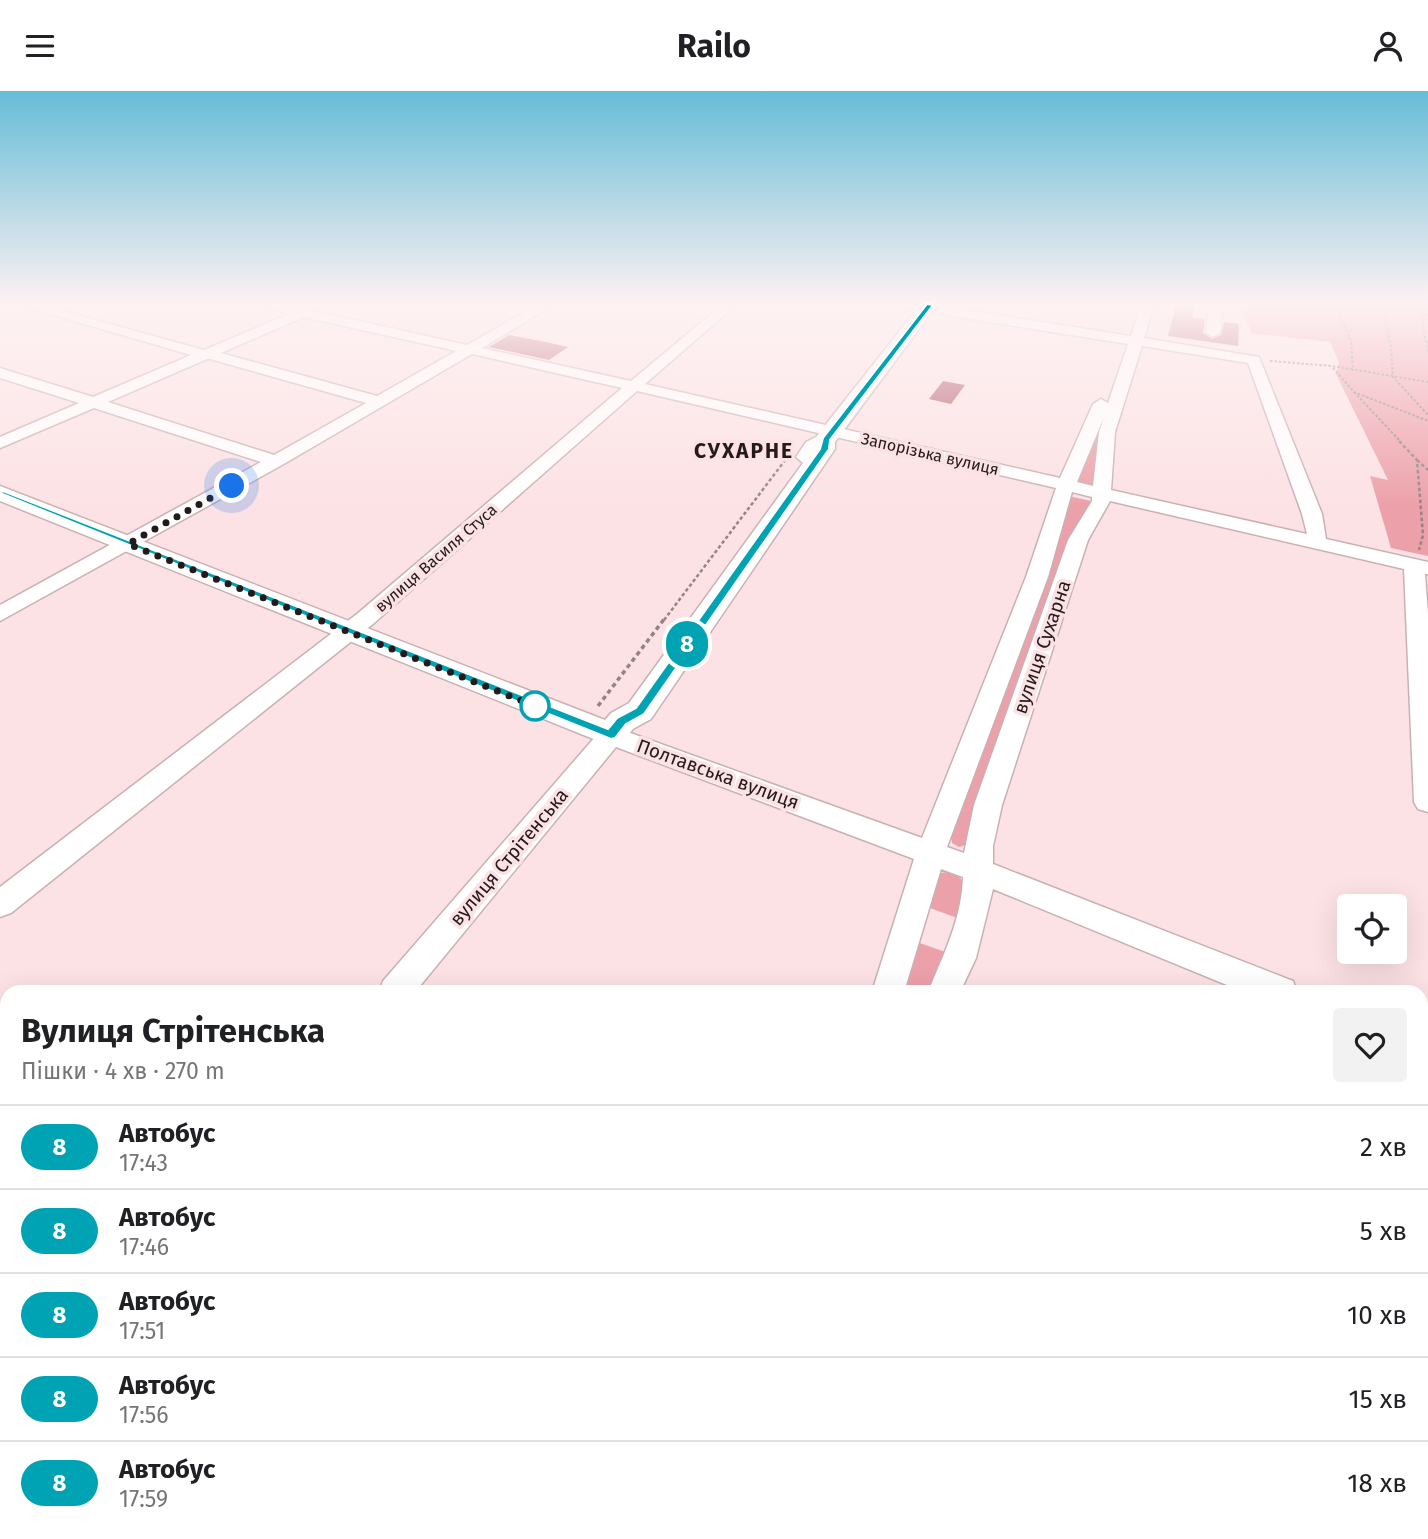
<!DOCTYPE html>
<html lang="uk">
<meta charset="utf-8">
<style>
:root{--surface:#fff;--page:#f2f2f2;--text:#202124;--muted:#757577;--line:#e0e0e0}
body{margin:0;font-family:"Fira Sans",sans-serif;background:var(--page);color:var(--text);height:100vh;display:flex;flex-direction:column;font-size:26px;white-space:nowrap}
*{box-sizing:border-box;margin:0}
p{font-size:23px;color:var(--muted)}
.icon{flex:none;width:38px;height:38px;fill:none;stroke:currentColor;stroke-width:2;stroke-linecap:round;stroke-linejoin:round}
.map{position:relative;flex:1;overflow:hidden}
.side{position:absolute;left:0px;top:894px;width:1428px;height:555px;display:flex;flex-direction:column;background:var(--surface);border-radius:21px 21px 0 0;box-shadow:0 7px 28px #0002}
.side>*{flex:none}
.badge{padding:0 14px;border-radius:23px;font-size:24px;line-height:46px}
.controls{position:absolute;left:1337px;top:803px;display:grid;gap:14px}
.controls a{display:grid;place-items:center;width:70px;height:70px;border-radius:7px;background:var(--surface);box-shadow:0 7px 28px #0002;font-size:35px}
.you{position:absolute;width:35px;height:35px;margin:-18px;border:5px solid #fff;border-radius:50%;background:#1a73e8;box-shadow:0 0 0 10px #1a73e833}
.map>.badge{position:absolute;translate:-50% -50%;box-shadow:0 0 0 4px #fff}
.round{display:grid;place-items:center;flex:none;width:74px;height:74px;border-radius:7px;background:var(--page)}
.summary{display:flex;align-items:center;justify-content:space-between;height:119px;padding:0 21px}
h1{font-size:33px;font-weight:700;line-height:52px}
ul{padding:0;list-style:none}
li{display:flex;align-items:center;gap:21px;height:84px;padding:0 21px;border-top:2px solid var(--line)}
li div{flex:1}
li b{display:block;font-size:26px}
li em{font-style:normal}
li .badge{min-width:77px;font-weight:700;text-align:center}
header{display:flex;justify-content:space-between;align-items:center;height:91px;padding:0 21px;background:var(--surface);font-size:32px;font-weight:700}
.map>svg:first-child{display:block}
</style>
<header><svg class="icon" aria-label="menu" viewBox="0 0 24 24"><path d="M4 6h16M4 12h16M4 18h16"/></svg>Railo<svg class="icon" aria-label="person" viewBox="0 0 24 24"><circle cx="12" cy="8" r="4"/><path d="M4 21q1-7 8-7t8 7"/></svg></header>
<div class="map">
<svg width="1428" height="1448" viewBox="0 0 1428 1448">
<rect width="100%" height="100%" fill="#fce2e4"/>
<g fill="#eca0a9">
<path d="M 1239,214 L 1428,214 L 1428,465 L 1391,457 L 1370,385 L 1388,389 L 1336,283 L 1339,272 L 1330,251 L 1252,242 Z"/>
<path d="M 1101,326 L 1106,327 L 1096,363 L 1094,394 L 1082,392 L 1076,388 Z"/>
<path d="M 1068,405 L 1091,410 L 966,754 L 959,756 L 952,752 L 951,745 L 1058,449 Z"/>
<path d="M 946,781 L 958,785 L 965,792 L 960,828 L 922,814 L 937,783 Z"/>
<path d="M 911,849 L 951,863 L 929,901 L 899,901 Z"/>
</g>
<g fill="#b15a67">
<path d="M 1176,214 L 1195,214 L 1192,227 L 1205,228 L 1203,242 L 1212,248 L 1221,244 L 1224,231 L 1239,233 L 1238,255 L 1168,245 Z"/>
<path d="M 509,244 L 546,251 L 568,256 L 549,269 L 489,256 Z"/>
<path d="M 943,290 L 965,294 L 951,313 L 929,308 Z"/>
</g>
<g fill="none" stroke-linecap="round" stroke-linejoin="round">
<g stroke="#c9b1b3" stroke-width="3">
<g id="minor">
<path d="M 19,214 L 41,214 L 204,259 L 289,223 L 262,214 L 287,214 L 467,254 L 537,214 L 553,214 L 482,257 L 631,290 L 722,214 L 736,214 L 645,293 L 1060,387 L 1093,313 L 1101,308 L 1108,312 L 1128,253 L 907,218 L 901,214 L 934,214 L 1131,245 L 1141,214 L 1154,214 L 1144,247 L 1259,266 L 1322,423 L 1326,448 L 1428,471 L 1428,483 L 1425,483 L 1428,523 L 1428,721 L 1418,718 L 1414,711 L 1404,478 L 1110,410 L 1088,449 L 1002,714 L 993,755 L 993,773 L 1293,890 L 1297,901 L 1244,901 L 993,798 L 976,867 L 960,901 L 928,901 C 943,865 962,827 963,786 L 941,778 L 904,901 L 872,901 L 914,768 L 616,656 L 415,901 L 379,901 L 383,890 L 602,638 L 611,635 L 922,747 L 1026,486 L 1056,397 L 637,300 L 373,533 L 11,822 L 0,826 L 0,796 L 357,523 L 622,297 L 472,263 L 282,374 L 0,530 L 0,514 L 261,371 L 94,317 L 0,357 L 0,346 L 79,312 L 0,287 L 0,277 L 93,306 L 191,264 ZM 304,226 L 456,260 L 377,305 L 221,262 ZM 1142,255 L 1248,272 L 1302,423 L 1307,443 L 1111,399 L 1115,341 ZM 207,268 L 210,268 L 366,312 L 274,364 L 108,311 ZM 1104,326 L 1099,341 L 1093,395 L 1077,391 ZM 1072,401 L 1092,406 L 1092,410 L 1068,449 L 974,714 L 964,762 L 947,756 L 1048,486 Z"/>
<path d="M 1209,214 L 1223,214 L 1220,242 L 1213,246 L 1206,242 Z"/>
<path d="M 1421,941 L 1428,944 L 1428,978 L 1421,975 Z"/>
<path d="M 0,1144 L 7,1147 L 7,1191 L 0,1189 Z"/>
<path d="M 7,1316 L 7,1367 L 0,1370 L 0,1319 Z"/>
<path d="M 291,1442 L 345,1442 L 348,1448 L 293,1448 Z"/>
<path d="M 690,1442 L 738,1442 L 737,1448 L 687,1448 Z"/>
<path d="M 767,1442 L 823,1442 L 826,1448 L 769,1448 Z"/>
</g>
</g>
<g stroke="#c9b1b3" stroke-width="3">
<path id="major" d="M 920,214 L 937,214 L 835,351 L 835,358 L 651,628 L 633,638 L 622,652 L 611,655 L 0,410 L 0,395 L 605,629 L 611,622 L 629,612 L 803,372 L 796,366 L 806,351 L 816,346 Z"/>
</g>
<g stroke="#958385" stroke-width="2" stroke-dasharray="2.5 2" stroke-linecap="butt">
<path d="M 1336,214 L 1351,250 L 1353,280"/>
<path d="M 1382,214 L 1391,257 L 1393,286 L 1428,324"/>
<path d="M 1396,214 L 1428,224"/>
<path d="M 1419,214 L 1428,261"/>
<path d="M 1270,270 L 1332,275 L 1428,291"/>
<path d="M 1333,277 L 1354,301 L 1428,330"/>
<path d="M 1354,301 L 1401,351"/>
</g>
<g stroke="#958385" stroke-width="2.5" stroke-dasharray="3.5 2.5" stroke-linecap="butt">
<path d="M 1399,350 L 1417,369 L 1423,444 L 1419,459"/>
<path d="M 1417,369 L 1428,379"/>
<path d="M 664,529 L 786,368"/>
</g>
<path stroke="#958385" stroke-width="3.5" stroke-dasharray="4.5 3.5" stroke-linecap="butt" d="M 598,615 L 665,527"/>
<use href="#minor" fill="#fff" fill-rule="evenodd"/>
<use href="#major" fill="#fff" fill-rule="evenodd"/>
</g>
<linearGradient id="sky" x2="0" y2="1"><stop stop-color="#66bcd7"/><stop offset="0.51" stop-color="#fef2f3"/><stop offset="1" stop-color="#fef2f3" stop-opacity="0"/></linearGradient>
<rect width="1428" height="417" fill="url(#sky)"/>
<path fill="#00a3b4" stroke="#fff" stroke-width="2" d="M 927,213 L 933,214 L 830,349 L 829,358 L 644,623 L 626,633 L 615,647 L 611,648 L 0,402 L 3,400 L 608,638 L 617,627 L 636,617 L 820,358 L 823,347 Z"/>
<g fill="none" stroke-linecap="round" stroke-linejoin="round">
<path stroke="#231a1b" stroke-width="7" stroke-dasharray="0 12.6" d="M 232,395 L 128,453 L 535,615"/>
</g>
<circle fill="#fff" stroke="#00a3b4" stroke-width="3.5" cx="535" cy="615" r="14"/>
<g text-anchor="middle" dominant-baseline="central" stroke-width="7" stroke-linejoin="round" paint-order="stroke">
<g font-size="16" fill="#231a1b" stroke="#fce2e4">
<text transform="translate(930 363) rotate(13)">Запорізька вулиця</text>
<text transform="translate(436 467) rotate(-41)">вулиця Василя Стуса</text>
</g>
<g font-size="19" fill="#231a1b" stroke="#fce2e4">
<text transform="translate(1042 556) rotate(-71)">вулиця Сухарна</text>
<text transform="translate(718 683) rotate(20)">Полтавська вулиця</text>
<text transform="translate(509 766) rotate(-50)">вулиця Стрітенська</text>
</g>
<g font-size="21" font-weight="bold" letter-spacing="2" fill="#231a1b" stroke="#fce2e4">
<text x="744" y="360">СУХАРНЕ</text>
</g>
</g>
</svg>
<div class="controls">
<a><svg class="icon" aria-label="locate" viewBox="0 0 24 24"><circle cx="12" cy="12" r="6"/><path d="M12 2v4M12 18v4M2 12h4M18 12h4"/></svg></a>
</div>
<div class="you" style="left:232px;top:395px"></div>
<b class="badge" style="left:687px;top:553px;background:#00a3b4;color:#fff">8</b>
<section class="side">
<div class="summary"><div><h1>Вулиця Стрітенська</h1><p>Пішки · 4 хв · 270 m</p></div><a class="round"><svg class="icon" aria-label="heart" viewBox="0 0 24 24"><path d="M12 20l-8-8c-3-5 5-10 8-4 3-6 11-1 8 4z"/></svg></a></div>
<ul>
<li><span class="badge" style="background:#00a3b4;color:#fff">8</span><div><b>Автобус</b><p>17:43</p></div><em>2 хв</em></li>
<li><span class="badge" style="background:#00a3b4;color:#fff">8</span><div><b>Автобус</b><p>17:46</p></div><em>5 хв</em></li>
<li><span class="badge" style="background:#00a3b4;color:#fff">8</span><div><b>Автобус</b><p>17:51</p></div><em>10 хв</em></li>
<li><span class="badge" style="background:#00a3b4;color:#fff">8</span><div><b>Автобус</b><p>17:56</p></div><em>15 хв</em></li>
<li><span class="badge" style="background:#00a3b4;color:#fff">8</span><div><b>Автобус</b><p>17:59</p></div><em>18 хв</em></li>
</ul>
</section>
</div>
